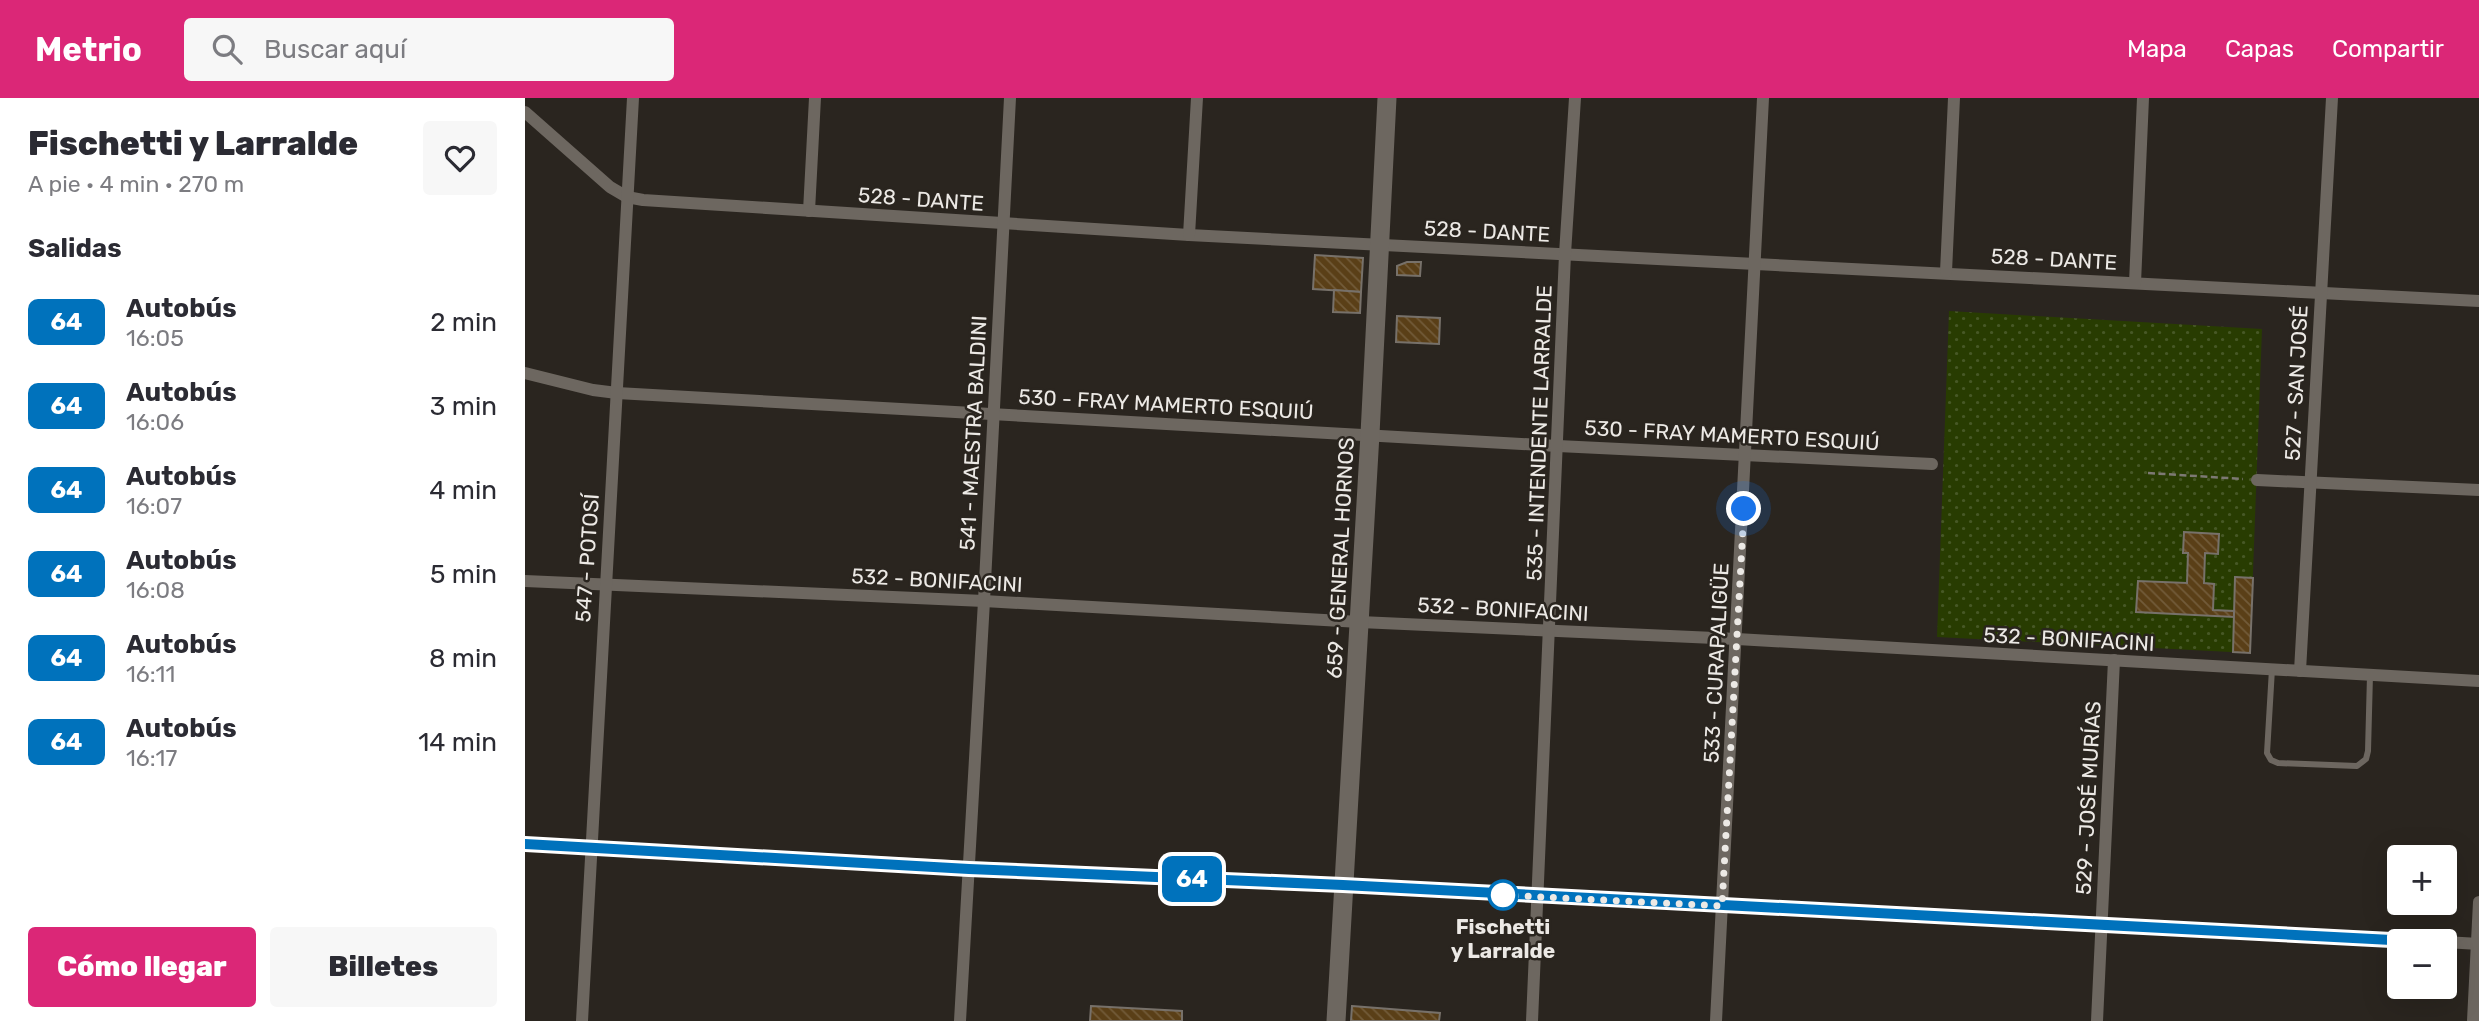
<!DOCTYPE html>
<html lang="es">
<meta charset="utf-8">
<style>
:root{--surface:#fff;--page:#f7f7f7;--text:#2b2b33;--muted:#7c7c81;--accent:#db2777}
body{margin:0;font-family:Rubik,sans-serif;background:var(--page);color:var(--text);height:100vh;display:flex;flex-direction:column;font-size:26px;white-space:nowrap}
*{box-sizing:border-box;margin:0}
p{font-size:23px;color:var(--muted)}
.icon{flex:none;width:38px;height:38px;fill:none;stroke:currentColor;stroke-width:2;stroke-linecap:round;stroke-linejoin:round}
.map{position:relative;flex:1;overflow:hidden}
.sheet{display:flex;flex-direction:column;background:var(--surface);width:525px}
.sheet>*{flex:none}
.badge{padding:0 14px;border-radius:10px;font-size:24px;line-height:46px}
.buttons{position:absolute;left:1862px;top:747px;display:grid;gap:14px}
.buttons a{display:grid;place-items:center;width:70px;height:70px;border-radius:7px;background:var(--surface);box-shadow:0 7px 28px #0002;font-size:35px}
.you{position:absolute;width:35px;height:35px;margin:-18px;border:5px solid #fff;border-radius:50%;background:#1a73e8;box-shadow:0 0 0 10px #1a73e833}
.map>.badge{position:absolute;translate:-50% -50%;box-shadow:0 0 0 4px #fff}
h2{padding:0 28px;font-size:26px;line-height:63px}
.round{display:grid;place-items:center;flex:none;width:74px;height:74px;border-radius:7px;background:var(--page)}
.head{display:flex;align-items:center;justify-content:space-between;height:119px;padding:0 28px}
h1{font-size:33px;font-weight:800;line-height:52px}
.button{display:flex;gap:14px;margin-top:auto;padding:14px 28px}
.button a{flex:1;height:80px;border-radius:7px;background:var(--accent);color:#fff;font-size:28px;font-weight:800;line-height:80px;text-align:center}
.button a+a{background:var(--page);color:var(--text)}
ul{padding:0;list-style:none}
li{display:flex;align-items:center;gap:21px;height:84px;padding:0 28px}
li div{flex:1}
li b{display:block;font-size:26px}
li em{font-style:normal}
li .badge{min-width:77px;font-weight:700;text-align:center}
header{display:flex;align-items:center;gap:42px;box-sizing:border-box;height:98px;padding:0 35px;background:var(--accent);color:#fff}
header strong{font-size:33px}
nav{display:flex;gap:38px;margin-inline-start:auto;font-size:24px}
.search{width:490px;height:63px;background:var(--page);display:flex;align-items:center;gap:18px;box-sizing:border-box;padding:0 24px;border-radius:7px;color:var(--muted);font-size:26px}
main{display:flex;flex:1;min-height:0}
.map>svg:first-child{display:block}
</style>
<header>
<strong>Metrio</strong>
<div class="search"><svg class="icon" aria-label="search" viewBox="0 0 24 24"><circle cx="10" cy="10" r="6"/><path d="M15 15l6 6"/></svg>Buscar aquí</div>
<nav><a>Mapa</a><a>Capas</a><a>Compartir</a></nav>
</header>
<main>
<section class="sheet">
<div class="head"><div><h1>Fischetti y Larralde</h1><p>A pie · 4 min · 270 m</p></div><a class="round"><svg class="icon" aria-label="heart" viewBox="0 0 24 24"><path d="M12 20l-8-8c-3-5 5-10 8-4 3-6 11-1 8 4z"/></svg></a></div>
<h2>Salidas</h2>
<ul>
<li><span class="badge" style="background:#0072bc;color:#fff">64</span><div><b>Autobús</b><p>16:05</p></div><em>2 min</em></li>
<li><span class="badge" style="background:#0072bc;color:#fff">64</span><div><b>Autobús</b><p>16:06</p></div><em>3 min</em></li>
<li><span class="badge" style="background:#0072bc;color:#fff">64</span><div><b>Autobús</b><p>16:07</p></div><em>4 min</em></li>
<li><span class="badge" style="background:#0072bc;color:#fff">64</span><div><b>Autobús</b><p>16:08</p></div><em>5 min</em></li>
<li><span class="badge" style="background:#0072bc;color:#fff">64</span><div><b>Autobús</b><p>16:11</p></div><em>8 min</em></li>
<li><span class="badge" style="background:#0072bc;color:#fff">64</span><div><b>Autobús</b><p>16:17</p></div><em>14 min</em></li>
</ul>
<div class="button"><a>Cómo llegar</a><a>Billetes</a></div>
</section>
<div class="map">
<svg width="1954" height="923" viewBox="0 0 1954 923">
<defs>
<pattern id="park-dots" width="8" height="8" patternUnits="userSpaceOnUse" patternTransform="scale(1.75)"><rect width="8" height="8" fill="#283c01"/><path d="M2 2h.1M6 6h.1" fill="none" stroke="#475826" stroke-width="1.8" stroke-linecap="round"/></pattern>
<pattern id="building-back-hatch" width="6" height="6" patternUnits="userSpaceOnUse" patternTransform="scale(1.75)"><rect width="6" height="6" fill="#5a3f17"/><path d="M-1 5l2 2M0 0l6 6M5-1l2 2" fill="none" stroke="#725b39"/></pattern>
</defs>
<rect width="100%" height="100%" fill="#2a251f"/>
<path fill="url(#park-dots)" d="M 1424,213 L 1737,231 L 1725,555 L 1412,539 Z"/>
<g fill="url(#building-back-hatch)" stroke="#77716a" stroke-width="2">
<path d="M 790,157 L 838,160 L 836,194 L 788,191 Z"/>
<path d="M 882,164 L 896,164 L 895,178 L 872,177 L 872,168 Z"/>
<path d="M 809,192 L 836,194 L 835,215 L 808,214 Z"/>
<path d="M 872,218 L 915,220 L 914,246 L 871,244 Z"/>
<path d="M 1659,434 L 1694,436 L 1693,456 L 1680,455 L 1679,485 L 1689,486 L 1688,512 L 1709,513 L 1709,519 L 1611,514 L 1613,483 L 1662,485 L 1663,455 L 1658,455 Z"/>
<path d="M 1710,479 L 1728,480 L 1725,555 L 1708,554 Z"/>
<path d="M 566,908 L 657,913 L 657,923 L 565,923 Z"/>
<path d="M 827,908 L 915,915 L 914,923 L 826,923 Z"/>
</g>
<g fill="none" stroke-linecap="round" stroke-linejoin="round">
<path stroke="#7d7974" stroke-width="2.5" stroke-dasharray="7 3.5" stroke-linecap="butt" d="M 1623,375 L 1718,381"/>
<path stroke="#6d6760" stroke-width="6" d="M 1747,571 L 1742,655 L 1746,662 L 1753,665 L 1832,668 L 1841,661 L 1843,653 L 1845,577"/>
<g stroke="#6d6760" stroke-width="12">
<path d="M 0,14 L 85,89 L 102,99 L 118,102 L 664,137 L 1954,203"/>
<path d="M 284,113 L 290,0"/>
<path d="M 664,137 L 672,0"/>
<path d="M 1421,174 L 1429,0"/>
<path d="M 1610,185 L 1618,0"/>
<path d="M 0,275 L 68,292 L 92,295 L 1033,348 L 1407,366"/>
<path d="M 1732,382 L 1954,392"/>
<path d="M 0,483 L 459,503 L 835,524 L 1212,541 L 1954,583"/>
<path d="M 1775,573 L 1807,0"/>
<path d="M 0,746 C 635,781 1270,810 1905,844"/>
<path d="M 1920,844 L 1954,846"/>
<path d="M 57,923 L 108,0"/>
<path d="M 435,923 L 459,503 L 485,0"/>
<path d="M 1007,923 L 1040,156 L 1050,0"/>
<path d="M 1191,923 L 1238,0"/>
<path d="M 1572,923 L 1589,562"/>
<path d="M 1948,923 L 1954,804"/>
</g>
<path stroke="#6d6760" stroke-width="19" d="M 811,923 L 845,336 L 862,0"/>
</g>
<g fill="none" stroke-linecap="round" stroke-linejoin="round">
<g stroke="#fff" stroke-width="16">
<path id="line" d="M 0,746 L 444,771 L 818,787 L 1905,844"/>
</g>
<use href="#line" stroke="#0072bc" stroke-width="10"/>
<path stroke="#ece9e5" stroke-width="7" stroke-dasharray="0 12.6" d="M 978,797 L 1197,808 L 1219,411"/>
</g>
<circle fill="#fff" stroke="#0072bc" stroke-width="3.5" cx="978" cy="797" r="14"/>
<g text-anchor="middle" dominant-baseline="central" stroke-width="5" stroke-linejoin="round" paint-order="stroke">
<g font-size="21" fill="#ece9e5" stroke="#2a251f">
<text transform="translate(396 101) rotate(4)">528 - DANTE</text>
<text transform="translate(962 133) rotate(3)">528 - DANTE</text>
<text transform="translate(1529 161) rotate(3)">528 - DANTE</text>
<text transform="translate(1771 285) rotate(-87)">527 - SAN JOSÉ</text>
<text transform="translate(641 306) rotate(3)">530 - FRAY MAMERTO ESQUIÚ</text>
<text transform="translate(448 335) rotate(-87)">541 - MAESTRA BALDINI</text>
<text transform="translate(1014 335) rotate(-88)">535 - INTENDENTE LARRALDE</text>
<text transform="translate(1207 337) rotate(3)">530 - FRAY MAMERTO ESQUIÚ</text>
<text transform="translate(62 460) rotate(-86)">547 - POTOSÍ</text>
<text transform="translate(815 460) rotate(-87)">659 - GENERAL HORNOS</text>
<text transform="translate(412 482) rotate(3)">532 - BONIFACINI</text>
<text transform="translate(978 511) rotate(3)">532 - BONIFACINI</text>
<text transform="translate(1544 541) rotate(3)">532 - BONIFACINI</text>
<text transform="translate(1191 565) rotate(-87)">533 - CURAPALIGÜE</text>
<text transform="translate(1563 700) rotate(-87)">529 - JOSÉ MURÍAS</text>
</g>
<g font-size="21" font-weight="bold" fill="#ece9e5" stroke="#2a251f">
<text x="978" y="828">Fischetti<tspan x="978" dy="24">y Larralde</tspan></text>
</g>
</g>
</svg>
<div class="buttons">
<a>+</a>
<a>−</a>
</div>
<div class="you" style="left:1219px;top:411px"></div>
<b class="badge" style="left:667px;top:781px;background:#0072bc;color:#fff">64</b>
</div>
</main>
